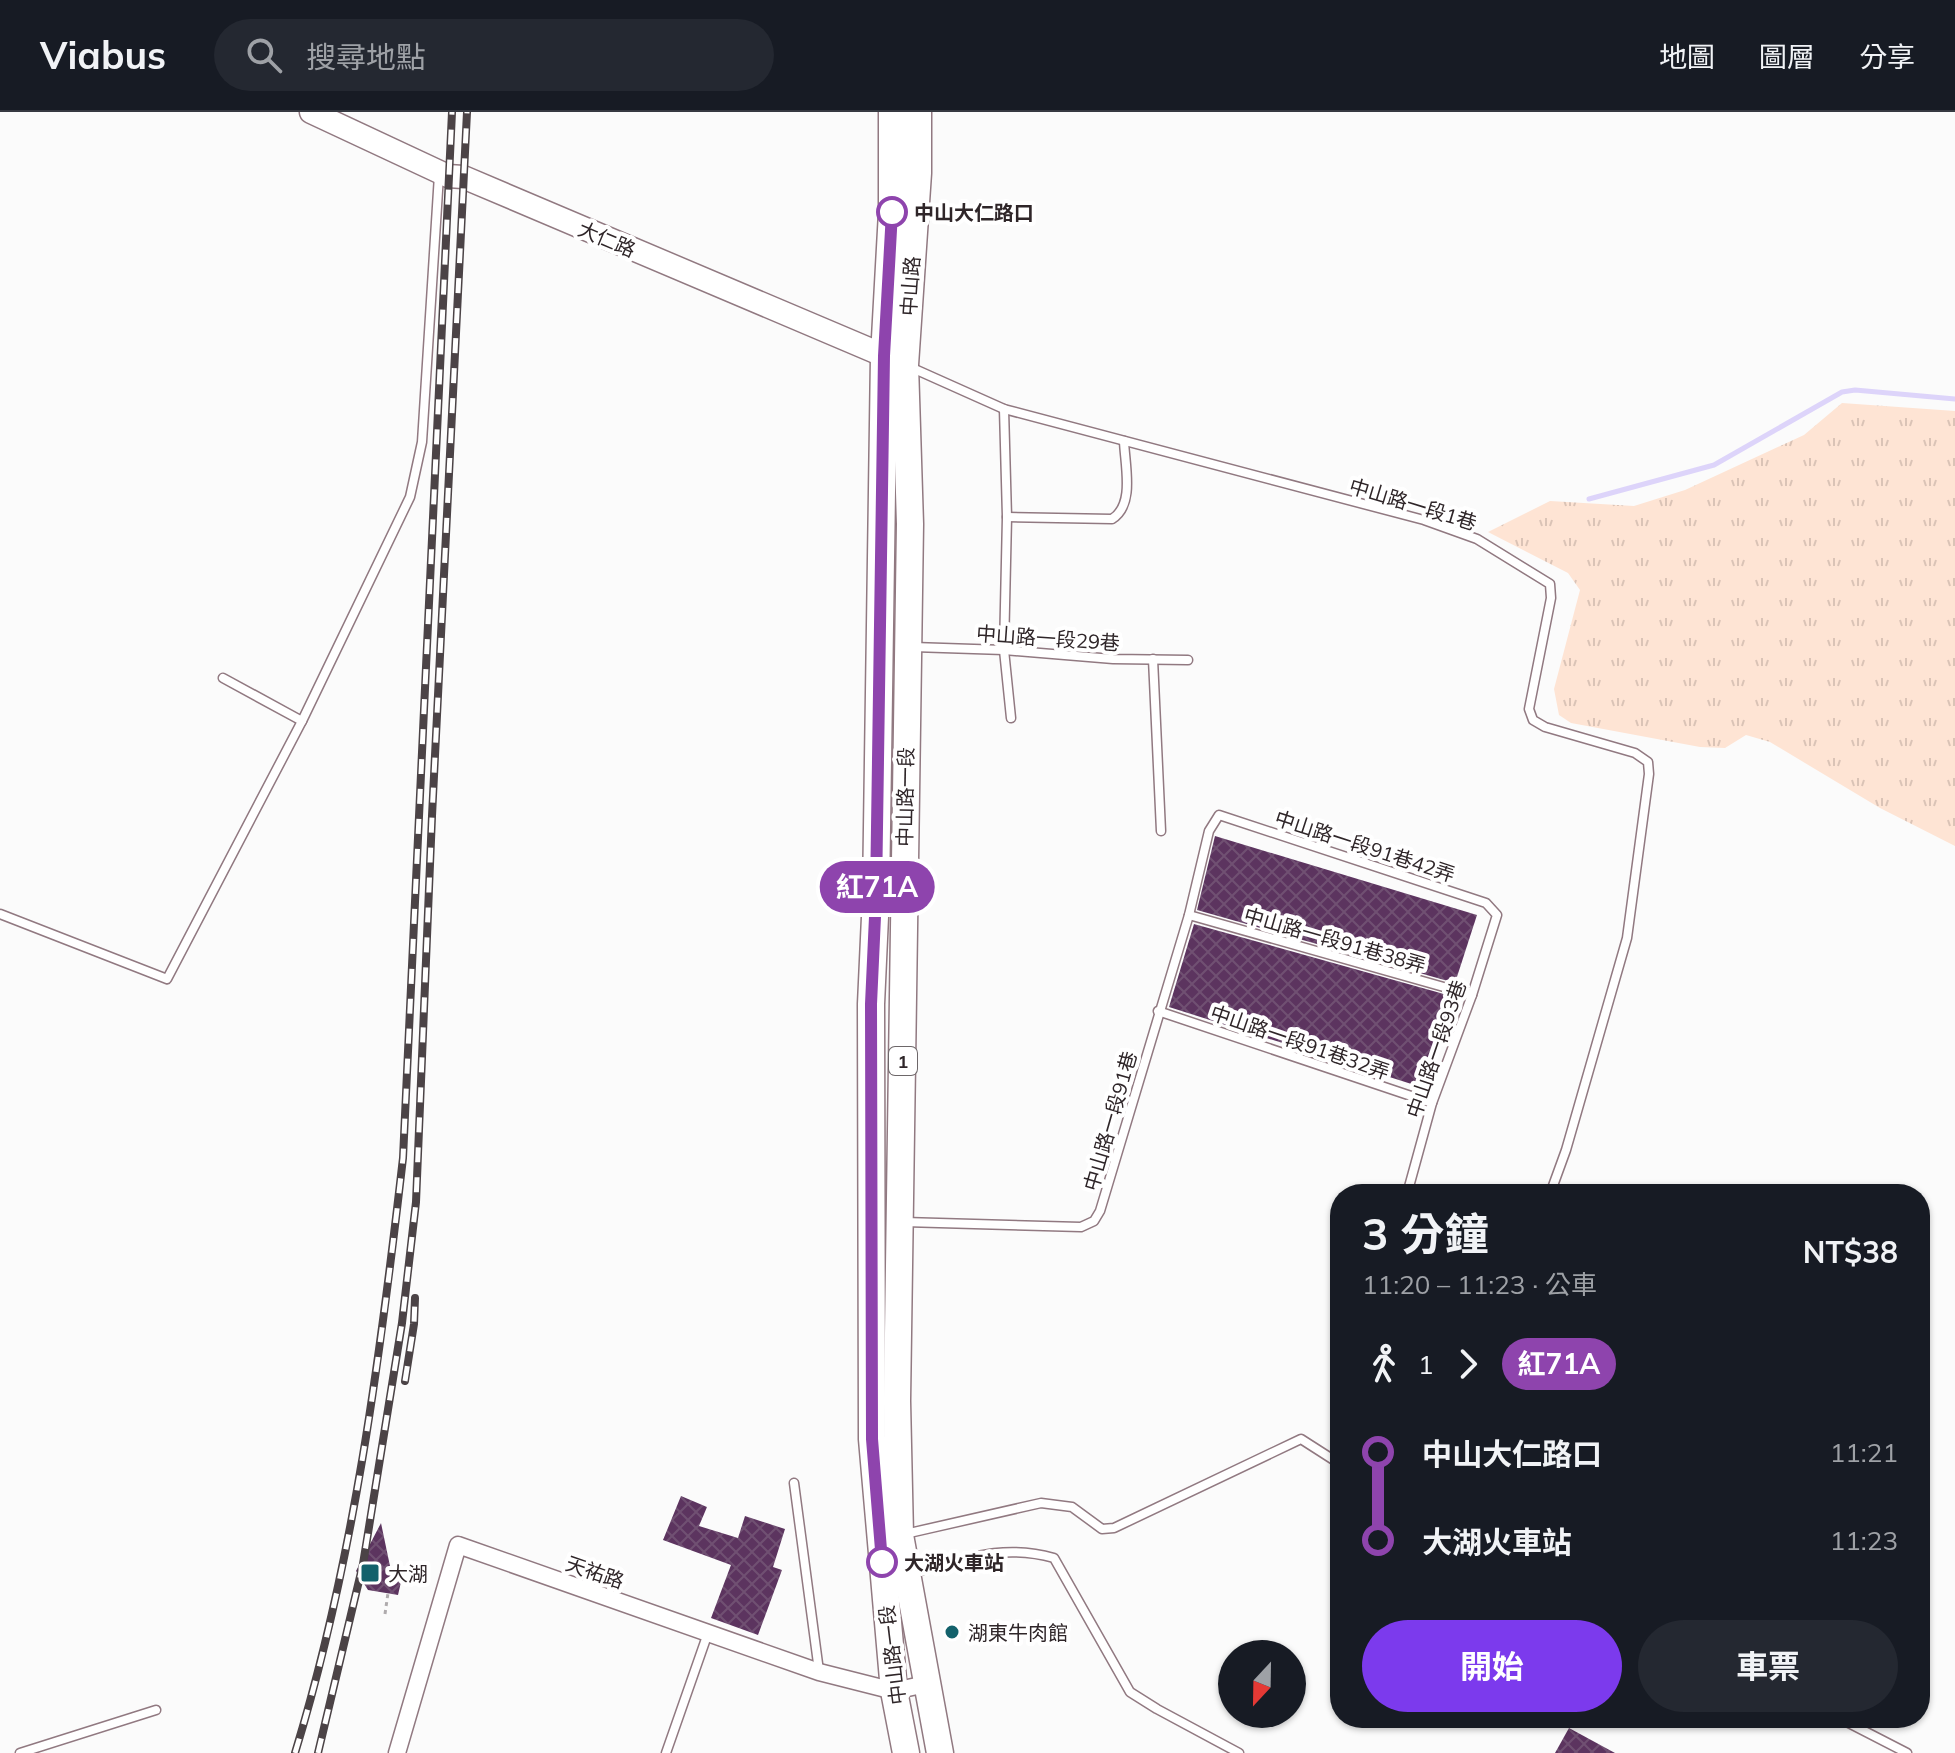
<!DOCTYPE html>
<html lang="zh-TW">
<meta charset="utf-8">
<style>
:root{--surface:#171b24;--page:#242831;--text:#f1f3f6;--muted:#9ea1a6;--line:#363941;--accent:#7c3aed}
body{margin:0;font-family:Mulish,"Noto Sans TC",sans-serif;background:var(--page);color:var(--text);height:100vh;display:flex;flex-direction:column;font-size:30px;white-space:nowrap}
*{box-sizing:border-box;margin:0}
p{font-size:26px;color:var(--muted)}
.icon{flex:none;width:44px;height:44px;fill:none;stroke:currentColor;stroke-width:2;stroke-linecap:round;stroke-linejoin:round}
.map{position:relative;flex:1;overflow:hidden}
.drawer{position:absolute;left:1330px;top:1072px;width:600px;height:544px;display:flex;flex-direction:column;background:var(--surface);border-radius:32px;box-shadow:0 2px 6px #0004}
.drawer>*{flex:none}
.badge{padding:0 16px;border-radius:26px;font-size:28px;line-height:52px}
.needle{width:52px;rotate:202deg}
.fabs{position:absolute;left:1218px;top:1528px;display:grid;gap:16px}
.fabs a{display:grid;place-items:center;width:88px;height:88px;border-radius:50%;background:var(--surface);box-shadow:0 2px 6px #0004;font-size:40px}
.map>.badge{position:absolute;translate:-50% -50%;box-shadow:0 0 0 4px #fff}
.legs{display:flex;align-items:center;gap:12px;height:88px;padding:0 32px;font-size:26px}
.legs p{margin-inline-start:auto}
.overview{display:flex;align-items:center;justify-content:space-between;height:136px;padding:0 32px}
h1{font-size:44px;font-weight:700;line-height:60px}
.button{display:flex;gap:16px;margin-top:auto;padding:16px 32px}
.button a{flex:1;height:92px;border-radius:48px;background:var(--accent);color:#fff;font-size:32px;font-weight:700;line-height:92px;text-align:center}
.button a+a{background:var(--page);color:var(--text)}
ul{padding:0 32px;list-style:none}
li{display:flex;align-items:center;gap:28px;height:88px;font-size:30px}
li i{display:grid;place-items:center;width:12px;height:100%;margin:0 10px;background:currentColor}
li i::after{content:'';width:20px;height:20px;margin:-10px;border:6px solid;border-radius:50%;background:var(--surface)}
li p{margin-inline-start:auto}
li:first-child i{background:linear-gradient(#0000 50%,currentColor 0)}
li:last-child i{background:linear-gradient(currentColor 50%,#0000 0)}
header{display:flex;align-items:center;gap:48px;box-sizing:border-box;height:112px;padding:0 40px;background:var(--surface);border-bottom:2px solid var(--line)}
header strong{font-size:38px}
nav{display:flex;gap:44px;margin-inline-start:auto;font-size:28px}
.search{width:560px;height:72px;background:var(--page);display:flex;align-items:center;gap:20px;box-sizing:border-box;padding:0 28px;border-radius:44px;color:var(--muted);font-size:30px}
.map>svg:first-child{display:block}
</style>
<header>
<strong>Viabus</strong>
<div class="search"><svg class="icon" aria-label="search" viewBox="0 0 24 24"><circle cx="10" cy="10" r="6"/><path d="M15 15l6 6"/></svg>搜尋地點</div>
<nav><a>地圖</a><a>圖層</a><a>分享</a></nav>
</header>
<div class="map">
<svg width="1955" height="1641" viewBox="0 0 1955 1641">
<defs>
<pattern id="grass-tufts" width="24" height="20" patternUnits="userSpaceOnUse" patternTransform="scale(2)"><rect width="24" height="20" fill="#fee4d4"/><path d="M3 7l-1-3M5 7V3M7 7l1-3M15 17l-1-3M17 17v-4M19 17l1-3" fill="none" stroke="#dac3b6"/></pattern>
<pattern id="building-cross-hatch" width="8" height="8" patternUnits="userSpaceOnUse" patternTransform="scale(2)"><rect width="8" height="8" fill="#5c345f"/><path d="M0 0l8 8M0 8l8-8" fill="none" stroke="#705072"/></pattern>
</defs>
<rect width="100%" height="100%" fill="#fbfbfb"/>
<path fill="url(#grass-tufts)" d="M 1842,291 L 1955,299 L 1955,734 L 1880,696 L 1770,630 L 1746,623 L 1725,636 L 1700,635 L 1571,611 L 1559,603 L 1554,577 L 1580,478 L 1568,461 L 1488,420 L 1550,389 L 1634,394 L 1685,378 L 1804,323 Z"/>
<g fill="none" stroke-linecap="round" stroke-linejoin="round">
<path stroke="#ddd4fa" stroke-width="5" d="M 1589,387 L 1714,353 L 1842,280 L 1855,278 L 1955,287"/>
</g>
<g fill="url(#building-cross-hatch)">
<path d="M 1215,724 L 1477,803 L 1455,871 L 1197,798 Z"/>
<path d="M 1194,812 L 1451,884 L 1445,901 L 1449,902 L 1424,976 L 1169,895 Z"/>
<path d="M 681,1384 L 707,1395 L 699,1414 L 738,1426 L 745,1404 L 785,1417 L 773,1455 L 782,1458 L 758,1523 L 711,1506 L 731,1453 L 663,1428 Z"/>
<path d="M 381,1411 L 390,1454 L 404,1457 L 398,1483 L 368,1478 L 356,1459 Z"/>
<path d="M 1569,1616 L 1615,1641 L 1555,1641 Z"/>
</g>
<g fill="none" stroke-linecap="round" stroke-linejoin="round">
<g stroke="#917981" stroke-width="11">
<g id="service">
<path d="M 910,255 L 1004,297 L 1424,408 L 1477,427 L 1550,472 L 1551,486 L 1529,597 L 1533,608 L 1545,615 L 1635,641 L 1648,650 L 1649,662 L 1627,826 L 1566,1038 L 1550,1082"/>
<path d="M 1004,297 L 1007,405 L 1004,538 L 1011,606"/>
<path d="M 1007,405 L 1112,407 C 1135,393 1125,354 1124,329"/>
<path d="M 913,535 L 1004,538 L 1113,547 L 1188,548"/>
<path d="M 1153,547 L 1161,719"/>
<path d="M 223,566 L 302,609"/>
<path d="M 0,802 L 167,867 L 302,609 L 410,385 L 422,330 L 439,63"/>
<path d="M 1189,803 L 1472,883"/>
<path d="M 1158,899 L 1432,991"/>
<path d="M 904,1110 L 1081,1115 L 1094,1109 L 1100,1099 L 1189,803 L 1209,719 L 1219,703 L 1486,791 L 1497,803 L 1472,883 L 1432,991 L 1407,1082"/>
<path d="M 794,1371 L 819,1559"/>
<path d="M 905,1422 L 1041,1391 L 1072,1395 L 1102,1417 L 1114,1416 L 1301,1327 L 1340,1352"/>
<path d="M 912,1461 C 963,1448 1001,1431 1054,1446 L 1130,1580 L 1157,1597 L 1239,1641"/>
<path d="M 1839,1606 L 1907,1641"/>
<path d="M 20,1641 L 156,1598"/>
<path d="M 666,1641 L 708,1521"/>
</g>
</g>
<g stroke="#917981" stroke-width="19">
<path id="minor" d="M 397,1641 L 458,1433 L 819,1560 L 894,1579 L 926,1572"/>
</g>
<g stroke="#917981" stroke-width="25">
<path id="tertiary" d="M 311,0 L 448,64 L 463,65 L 897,249"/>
</g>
<g stroke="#917981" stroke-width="29">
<g id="primary">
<path d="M 892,0 L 892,100 L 884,244 L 876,783 L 871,892 L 872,1327 L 894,1579 L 906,1641"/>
<path d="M 918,0 L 918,61 L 905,253 L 910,412 L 897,1289 L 900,1423 L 940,1641"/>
</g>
</g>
<g stroke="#afabad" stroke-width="3" stroke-dasharray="4 4" stroke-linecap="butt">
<path d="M 362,1448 L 367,1425"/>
<path d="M 385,1502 L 388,1481"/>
</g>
<use href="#service" stroke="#fff" stroke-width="8"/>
<use href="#minor" stroke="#fff" stroke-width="16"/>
<use href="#tertiary" stroke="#fff" stroke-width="22"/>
<use href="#primary" stroke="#fff" stroke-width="26"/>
<g stroke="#4b4346" stroke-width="8">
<g id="rail">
<path d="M 405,1269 L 414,1212 L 415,1186"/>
<path d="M 295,1641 C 354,1448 380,1246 403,1046 L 452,0"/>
<path d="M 318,1641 L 363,1452 L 402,1211 L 416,1090 L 432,704 L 467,0"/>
</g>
</g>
<use href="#rail" stroke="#fff" stroke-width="5" stroke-dasharray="15" stroke-linecap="butt"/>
</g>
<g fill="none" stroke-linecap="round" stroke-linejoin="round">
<g stroke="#fff" stroke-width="18">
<path id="line-1" d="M 882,1450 L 872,1327 L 871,892 L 876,783 L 884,244 L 892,100"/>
</g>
<use href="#line-1" stroke="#8e44ad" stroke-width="12"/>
</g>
<g fill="#fff" stroke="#8e44ad" stroke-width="4">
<circle cx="892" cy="100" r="14"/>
<circle cx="882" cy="1450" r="14"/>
</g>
<g fill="#13616b" stroke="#fff" stroke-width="3">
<rect x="360" y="1451" width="20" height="20" rx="4"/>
<circle cx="952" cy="1520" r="8"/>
</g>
<g text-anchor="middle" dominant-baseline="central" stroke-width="8" stroke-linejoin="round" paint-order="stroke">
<rect fill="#fff" stroke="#6d6769" stroke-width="2" x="889" y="935" width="28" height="28" rx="6"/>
<g font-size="18" font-weight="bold" fill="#2f2629">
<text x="903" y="949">1</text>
</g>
<g font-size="20" font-weight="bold" fill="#2f2629" stroke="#fff" text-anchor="start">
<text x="914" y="100">中山大仁路口</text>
<text x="904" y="1450">大湖火車站</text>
</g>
<g font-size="20" fill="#2f2629" stroke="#fff">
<text transform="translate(607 127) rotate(23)">大仁路</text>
<text transform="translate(910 174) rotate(-86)">中山路</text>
<text transform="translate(1413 392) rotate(17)">中山路一段1巷</text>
<text transform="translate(1048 526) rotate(4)">中山路一段29巷</text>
<text transform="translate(905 685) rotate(-89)">中山路一段</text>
<text transform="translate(1365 734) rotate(18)">中山路一段91巷42弄</text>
<text transform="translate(1335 828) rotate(16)">中山路一段91巷38弄</text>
<text transform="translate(1300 930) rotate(19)">中山路一段91巷32弄</text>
<text transform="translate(1436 937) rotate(-71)">中山路一段93巷</text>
<text transform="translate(1110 1009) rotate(-74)">中山路一段91巷</text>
<text transform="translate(595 1460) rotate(19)">天祐路</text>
<text transform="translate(892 1543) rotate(-97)">中山路一段</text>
</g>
<g font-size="20" fill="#2f2629" stroke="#fff" text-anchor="start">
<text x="388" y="1461">大湖</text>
<text x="968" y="1520">湖東牛肉館</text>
</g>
</g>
</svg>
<div class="fabs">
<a><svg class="needle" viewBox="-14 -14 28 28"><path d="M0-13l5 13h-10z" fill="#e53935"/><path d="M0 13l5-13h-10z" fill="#9ea1a6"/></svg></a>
</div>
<b class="badge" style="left:877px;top:775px;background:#8e44ad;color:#fff">紅71A</b>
<section class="drawer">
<div class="overview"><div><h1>3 分鐘</h1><p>11:20 – 11:23 · 公車</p></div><b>NT$38</b></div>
<div class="legs"><svg class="icon" aria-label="walk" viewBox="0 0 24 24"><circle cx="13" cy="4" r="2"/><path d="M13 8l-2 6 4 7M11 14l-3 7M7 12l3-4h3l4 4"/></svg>1<svg class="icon" aria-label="forward" viewBox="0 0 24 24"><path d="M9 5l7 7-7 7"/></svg><b class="badge" style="background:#8e44ad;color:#fff">紅71A</b></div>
<ul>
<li><i style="color:#8e44ad"></i><b>中山大仁路口</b><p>11:21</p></li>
<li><i style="color:#8e44ad"></i><b>大湖火車站</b><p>11:23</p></li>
</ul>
<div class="button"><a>開始</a><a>車票</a></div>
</section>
</div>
